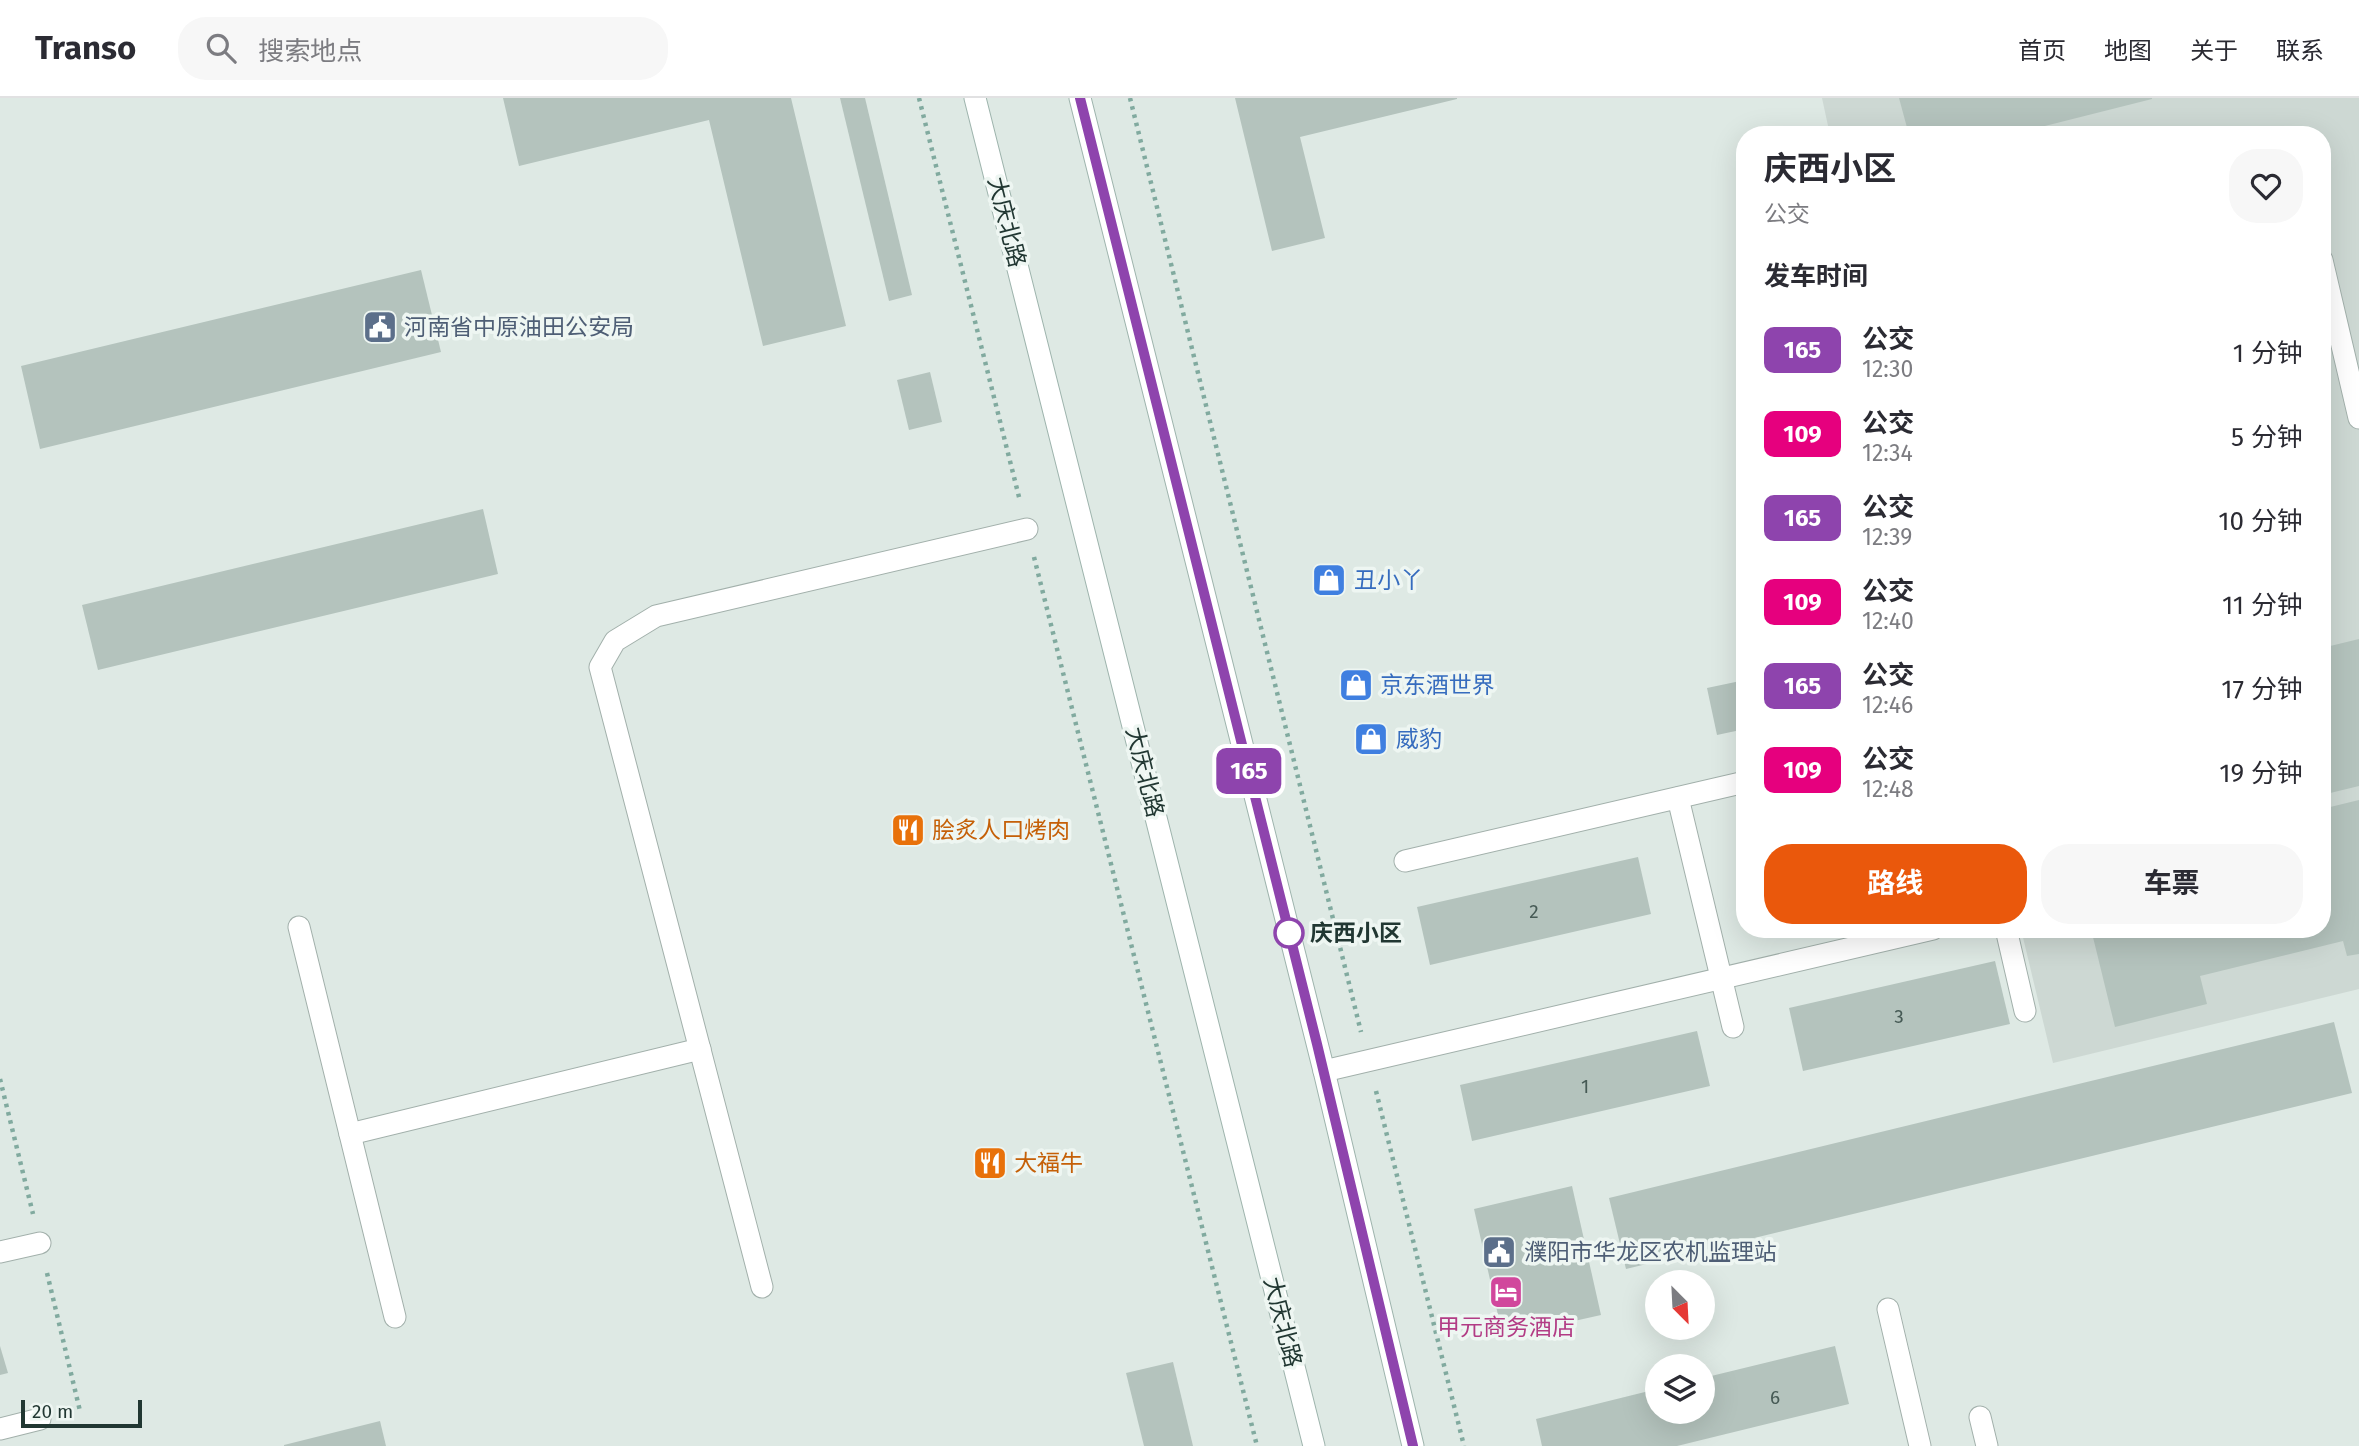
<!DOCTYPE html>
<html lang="zh">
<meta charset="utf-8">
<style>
:root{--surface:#fff;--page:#f7f7f7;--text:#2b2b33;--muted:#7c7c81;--line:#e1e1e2;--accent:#ea580c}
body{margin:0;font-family:"Fira Sans","Noto Sans SC",sans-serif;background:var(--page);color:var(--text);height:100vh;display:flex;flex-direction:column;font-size:26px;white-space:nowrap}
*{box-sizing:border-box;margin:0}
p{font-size:23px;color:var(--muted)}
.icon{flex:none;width:38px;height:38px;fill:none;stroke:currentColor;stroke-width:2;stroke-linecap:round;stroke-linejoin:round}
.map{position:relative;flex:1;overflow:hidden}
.drawer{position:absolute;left:1736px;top:28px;width:595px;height:812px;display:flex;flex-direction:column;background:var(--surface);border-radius:28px;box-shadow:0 7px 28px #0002}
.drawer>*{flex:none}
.badge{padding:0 14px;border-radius:10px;font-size:24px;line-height:46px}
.needle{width:46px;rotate:156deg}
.controls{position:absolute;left:1645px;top:1172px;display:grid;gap:14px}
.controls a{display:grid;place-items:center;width:70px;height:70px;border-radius:50%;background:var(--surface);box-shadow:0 7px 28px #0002;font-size:35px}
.scale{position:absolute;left:21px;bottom:18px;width:121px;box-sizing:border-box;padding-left:7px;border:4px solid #213732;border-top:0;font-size:19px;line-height:24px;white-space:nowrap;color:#213732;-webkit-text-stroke:5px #eef6f2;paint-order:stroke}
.map>.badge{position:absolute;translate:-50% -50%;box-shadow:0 0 0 4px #fff}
h2{padding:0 28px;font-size:26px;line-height:63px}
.round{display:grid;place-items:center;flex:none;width:74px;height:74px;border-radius:28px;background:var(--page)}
.headline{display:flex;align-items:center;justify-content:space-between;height:119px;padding:0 28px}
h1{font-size:33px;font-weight:700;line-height:52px}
.button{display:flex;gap:14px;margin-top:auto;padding:14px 28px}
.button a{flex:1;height:80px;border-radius:28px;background:var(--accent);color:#fff;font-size:28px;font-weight:700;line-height:80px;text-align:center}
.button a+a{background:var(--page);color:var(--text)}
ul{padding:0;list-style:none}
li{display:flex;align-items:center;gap:21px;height:84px;padding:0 28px}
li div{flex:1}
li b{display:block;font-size:26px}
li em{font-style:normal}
li .badge{min-width:77px;font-weight:700;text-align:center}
header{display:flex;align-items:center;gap:42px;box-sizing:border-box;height:98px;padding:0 35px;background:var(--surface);border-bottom:2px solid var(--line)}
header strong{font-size:33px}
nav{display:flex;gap:38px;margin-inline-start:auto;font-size:24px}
.search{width:490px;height:63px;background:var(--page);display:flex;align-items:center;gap:18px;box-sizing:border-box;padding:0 24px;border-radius:28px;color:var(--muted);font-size:26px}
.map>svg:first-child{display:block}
</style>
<header>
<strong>Transo</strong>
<div class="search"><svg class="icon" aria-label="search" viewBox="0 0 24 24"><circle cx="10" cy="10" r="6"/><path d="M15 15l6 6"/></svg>搜索地点</div>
<nav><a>首页</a><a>地图</a><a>关于</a><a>联系</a></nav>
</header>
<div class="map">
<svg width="2359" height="1348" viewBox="0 0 2359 1348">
<rect width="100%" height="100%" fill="#dee9e4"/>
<path fill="#cdd8d3" d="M 1822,0 L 2359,0 L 2359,891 L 2053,965 L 2021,831 L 2322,831 L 2322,37 L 1830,37 Z"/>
<g fill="#b4c3bd">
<path d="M 503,0 L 791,0 L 846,228 L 763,248 L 709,22 L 519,68 Z"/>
<path d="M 840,0 L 865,0 L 912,197 L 889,203 Z"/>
<path d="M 1235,0 L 1457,0 L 1457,1 L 1300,39 L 1325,140 L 1272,153 Z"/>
<path d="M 1899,0 L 2152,0 L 2152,1 L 2029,32 L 2030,37 L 1909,37 Z"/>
<path d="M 421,172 L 441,254 L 40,351 L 21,268 Z"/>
<path d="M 930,274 L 942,324 L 909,332 L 897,282 Z"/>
<path d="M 483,411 L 498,476 L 98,572 L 82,507 Z"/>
<path d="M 2359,541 L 2359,688 L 2322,697 L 2322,550 Z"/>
<path d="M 1745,582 L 1745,631 L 1717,637 L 1707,590 Z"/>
<path d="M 2359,702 L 2359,856 L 2347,858 L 2343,843 L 2200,878 L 2207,906 L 2115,929 L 2091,831 L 2322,831 L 2322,711 Z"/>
<path d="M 1638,759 L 1651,816 L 1430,867 L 1417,809 Z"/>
<path d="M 1995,863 L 2010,926 L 1803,973 L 1789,910 Z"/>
<path d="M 2334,924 L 2352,995 L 1626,1171 L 1609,1100 Z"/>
<path d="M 1697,933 L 1710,988 L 1472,1043 L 1460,987 Z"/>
<path d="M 1572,1088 L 1601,1217 L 1503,1239 L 1474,1111 Z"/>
<path d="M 0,1248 L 8,1275 L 0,1277 Z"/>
<path d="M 1835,1248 L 1849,1306 L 1677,1348 L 1542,1348 L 1536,1321 L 1657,1291 L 1657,1314 L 1703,1314 L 1703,1280 Z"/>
<path d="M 1173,1264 L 1193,1348 L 1144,1348 L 1126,1275 Z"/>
<path d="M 380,1323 L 386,1348 L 284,1348 L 284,1347 Z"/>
</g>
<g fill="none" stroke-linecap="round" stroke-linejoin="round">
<g stroke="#a2b0ab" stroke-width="23">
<g id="service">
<path d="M 2322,162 L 2359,320"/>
<path d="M 1888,1211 L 1920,1348"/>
<path d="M 1980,1319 L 1987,1348"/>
</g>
</g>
<g stroke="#a2b0ab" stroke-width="23">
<g id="minor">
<path d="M 1678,700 L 1733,929"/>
<path d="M 1405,763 L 1745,684"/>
<path d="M 299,829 L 395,1219"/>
<path d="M 2006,831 L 2025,913"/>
<path d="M 1324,973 L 1933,831"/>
<path d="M 350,1036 L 700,951"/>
<path d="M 0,1154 L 40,1145"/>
<path d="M 762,1189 L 600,569 L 615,543 L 656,518 L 1027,431"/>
<path d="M 0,1331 L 40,1321"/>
</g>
</g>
<g stroke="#9eb4ad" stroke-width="23">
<g id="secondary">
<path d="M 975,0 L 1314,1348"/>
<path d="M 1080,0 L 1324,973 L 1413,1348"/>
</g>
</g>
<g stroke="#81aa9f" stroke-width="4.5" stroke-dasharray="3.5 5" stroke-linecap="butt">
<path d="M 919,0 L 1020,403"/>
<path d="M 1130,0 L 1361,934"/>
<path d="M 1034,459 L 1257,1348"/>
<path d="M 0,981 L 33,1116"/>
<path d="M 1376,993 L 1464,1348"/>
<path d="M 47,1175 L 80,1313"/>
</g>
<use href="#service" stroke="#fff" stroke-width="21"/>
<use href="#minor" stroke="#fff" stroke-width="21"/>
<use href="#secondary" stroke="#fff" stroke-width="21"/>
</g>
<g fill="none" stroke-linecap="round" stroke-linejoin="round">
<g stroke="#fff" stroke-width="16">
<path id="line" d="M 1080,0 L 1317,946 L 1413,1348"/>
</g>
<use href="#line" stroke="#8e44ad" stroke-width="10"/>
</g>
<defs>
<g id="civic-square" transform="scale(1.75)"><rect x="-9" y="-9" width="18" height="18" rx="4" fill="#5c6f8a" stroke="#eef6f2"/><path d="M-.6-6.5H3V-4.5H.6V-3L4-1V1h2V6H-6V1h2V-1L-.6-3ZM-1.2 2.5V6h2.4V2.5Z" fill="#fff"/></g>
<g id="shop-square" transform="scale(1.75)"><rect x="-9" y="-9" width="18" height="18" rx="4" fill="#3f7fe0" stroke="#eef6f2"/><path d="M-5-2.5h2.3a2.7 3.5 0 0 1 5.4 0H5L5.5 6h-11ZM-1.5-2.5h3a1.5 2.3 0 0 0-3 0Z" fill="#fff"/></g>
<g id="restaurant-square" transform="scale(1.75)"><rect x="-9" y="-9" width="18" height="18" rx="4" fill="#e8710a" stroke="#eef6f2"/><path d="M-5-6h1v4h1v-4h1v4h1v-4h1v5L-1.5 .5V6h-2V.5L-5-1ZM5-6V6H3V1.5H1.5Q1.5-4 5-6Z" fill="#fff"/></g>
<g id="hotel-square" transform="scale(1.75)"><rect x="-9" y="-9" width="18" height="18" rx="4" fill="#d1479c" stroke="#eef6f2"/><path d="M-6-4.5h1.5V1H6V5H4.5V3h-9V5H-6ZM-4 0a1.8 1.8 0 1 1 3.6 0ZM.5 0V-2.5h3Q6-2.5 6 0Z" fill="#fff"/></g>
</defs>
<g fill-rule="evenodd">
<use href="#civic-square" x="380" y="229"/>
<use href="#shop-square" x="1329" y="482"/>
<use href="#shop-square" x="1356" y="587"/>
<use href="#shop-square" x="1371" y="641"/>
<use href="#restaurant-square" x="908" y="732"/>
<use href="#restaurant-square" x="990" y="1065"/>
<use href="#civic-square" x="1499" y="1154"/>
<use href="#hotel-square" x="1506" y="1194"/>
</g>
<circle fill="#fff" stroke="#8e44ad" stroke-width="3.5" cx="1289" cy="835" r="14"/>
<g text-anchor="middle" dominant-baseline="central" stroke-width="7" stroke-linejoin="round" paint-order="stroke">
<g font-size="19" fill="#465a55">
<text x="1534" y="813">2</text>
<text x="1899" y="918">3</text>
<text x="1585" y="988">1</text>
<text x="1775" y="1299">6</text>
</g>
<g font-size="23" fill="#213732" stroke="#eef6f2">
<text transform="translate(1007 124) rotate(76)">大庆北路</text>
<text transform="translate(1145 674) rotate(76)">大庆北路</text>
<text transform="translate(1283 1224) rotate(76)">大庆北路</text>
</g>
<g font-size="23" fill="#4e5e75" stroke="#eef6f2" text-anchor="start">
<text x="404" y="229">河南省中原油田公安局</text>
<text x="1524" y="1154">濮阳市华龙区农机监理站</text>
</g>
<g font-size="23" fill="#366cbe" stroke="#eef6f2" text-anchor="start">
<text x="1354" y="482">丑小丫</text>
<text x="1380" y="587">京东酒世界</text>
<text x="1396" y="641">威豹</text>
</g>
<g font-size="23" fill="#c56008" stroke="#eef6f2" text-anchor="start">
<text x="932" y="732">脍炙人口烤肉</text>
<text x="1014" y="1065">大福牛</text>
</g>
<g font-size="23" font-weight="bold" fill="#213732" stroke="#eef6f2" text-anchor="start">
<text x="1310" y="835">庆西小区</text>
</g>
<g font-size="23" fill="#b23c85" stroke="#eef6f2">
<text x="1506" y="1229">甲元商务酒店</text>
</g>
</g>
</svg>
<div class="controls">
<a><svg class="needle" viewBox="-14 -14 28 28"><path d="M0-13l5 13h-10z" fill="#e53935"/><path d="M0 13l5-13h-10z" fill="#7c7c81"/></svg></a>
<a><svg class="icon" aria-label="layers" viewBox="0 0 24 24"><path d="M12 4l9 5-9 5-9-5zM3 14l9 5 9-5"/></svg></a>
</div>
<div class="scale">20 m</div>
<b class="badge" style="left:1249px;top:673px;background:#8e44ad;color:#fff">165</b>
<section class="drawer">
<div class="headline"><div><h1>庆西小区</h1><p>公交</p></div><a class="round"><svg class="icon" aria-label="heart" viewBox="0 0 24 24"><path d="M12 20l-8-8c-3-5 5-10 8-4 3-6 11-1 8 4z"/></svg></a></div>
<h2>发车时间</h2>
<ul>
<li><span class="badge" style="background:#8e44ad;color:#fff">165</span><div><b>公交</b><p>12:30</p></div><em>1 分钟</em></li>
<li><span class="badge" style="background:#e6007e;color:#fff">109</span><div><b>公交</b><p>12:34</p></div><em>5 分钟</em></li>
<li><span class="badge" style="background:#8e44ad;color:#fff">165</span><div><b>公交</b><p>12:39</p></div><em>10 分钟</em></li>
<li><span class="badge" style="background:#e6007e;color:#fff">109</span><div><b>公交</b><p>12:40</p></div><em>11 分钟</em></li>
<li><span class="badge" style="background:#8e44ad;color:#fff">165</span><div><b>公交</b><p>12:46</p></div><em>17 分钟</em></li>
<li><span class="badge" style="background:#e6007e;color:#fff">109</span><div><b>公交</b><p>12:48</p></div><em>19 分钟</em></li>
</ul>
<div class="button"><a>路线</a><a>车票</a></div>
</section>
</div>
